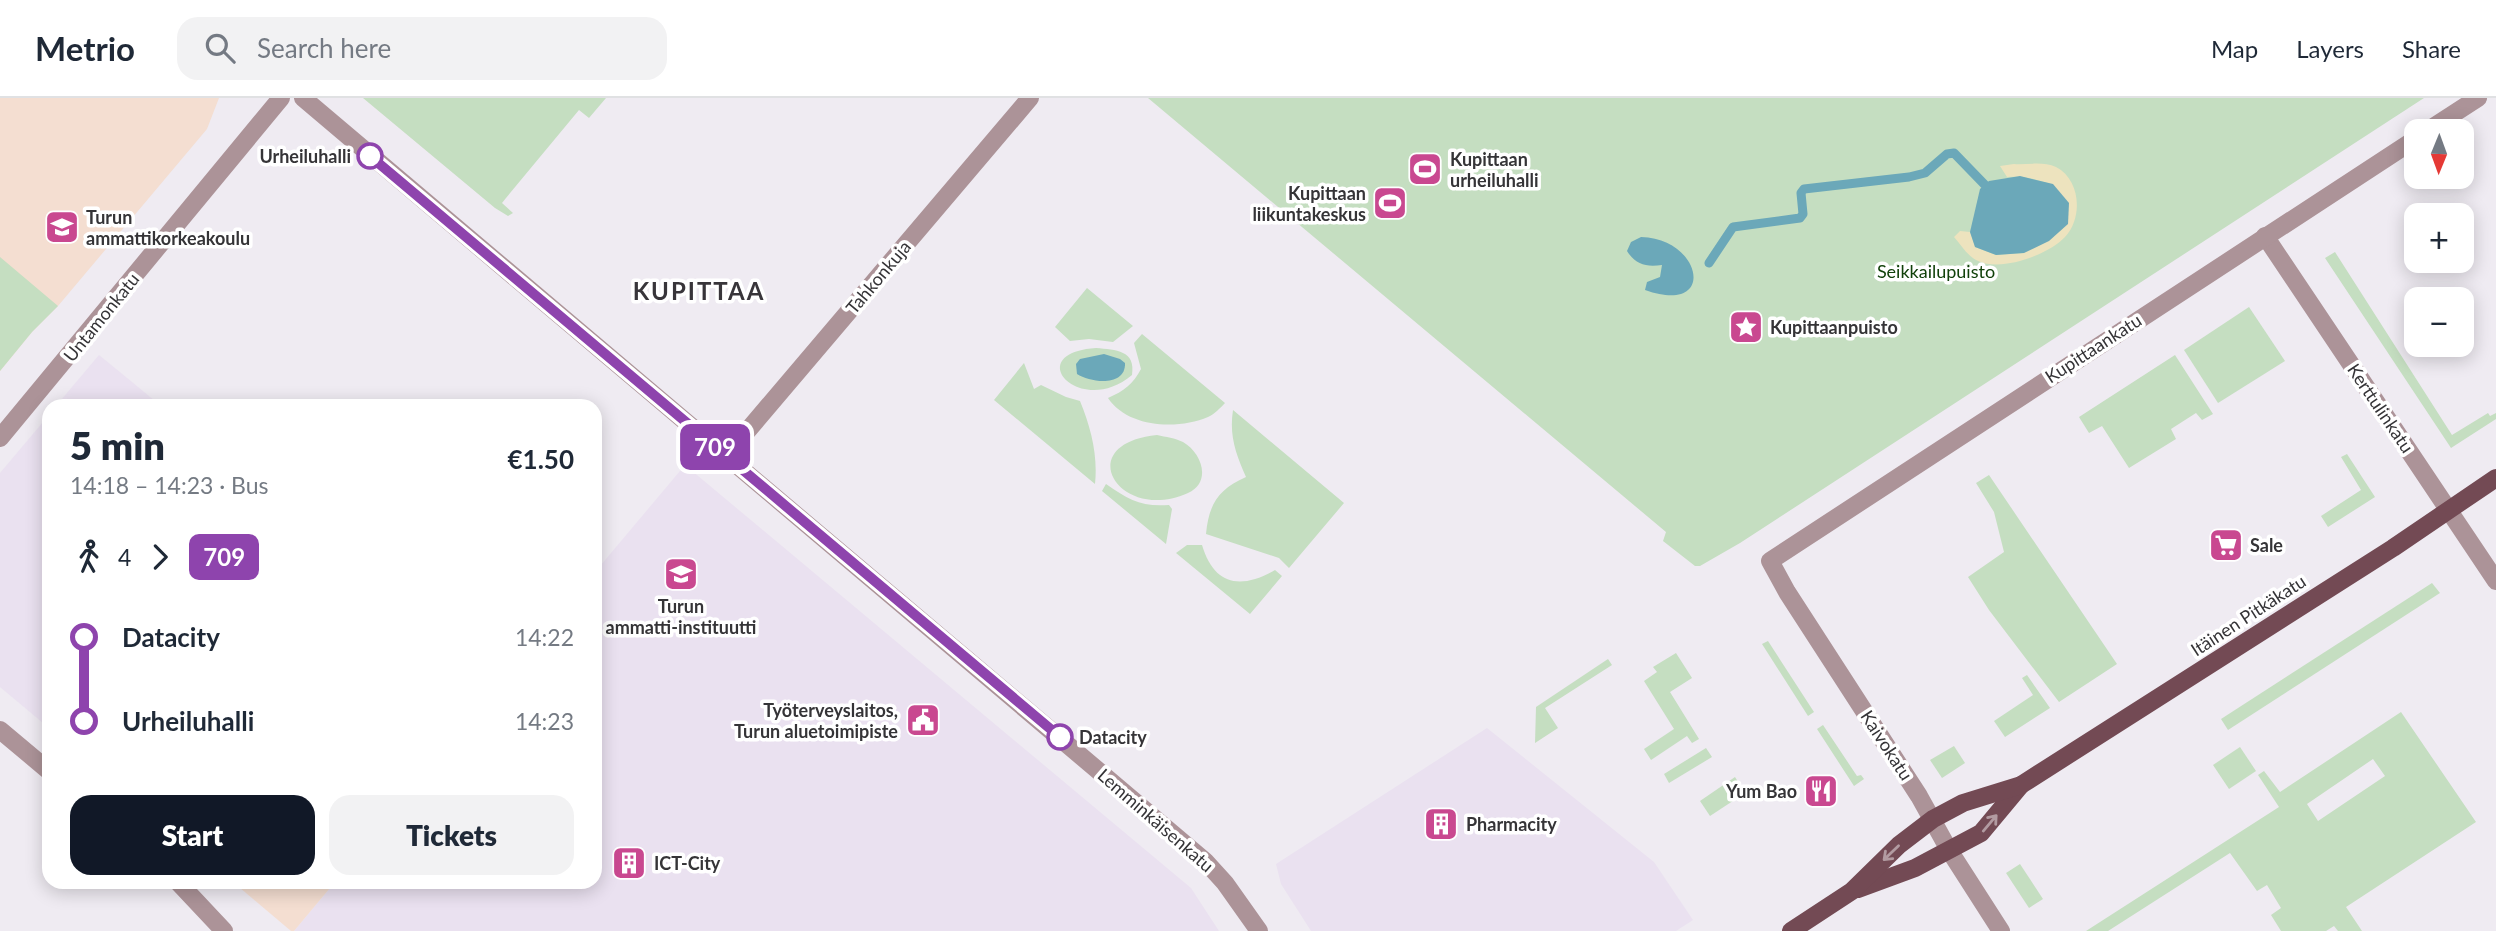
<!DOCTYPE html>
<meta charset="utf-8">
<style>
:root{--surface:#fff;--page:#f2f2f3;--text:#1f2937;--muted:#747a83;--line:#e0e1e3;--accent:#111827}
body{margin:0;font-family:Lato,sans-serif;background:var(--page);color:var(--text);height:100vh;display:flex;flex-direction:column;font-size:26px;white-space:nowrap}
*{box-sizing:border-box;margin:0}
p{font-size:23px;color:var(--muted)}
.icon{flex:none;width:38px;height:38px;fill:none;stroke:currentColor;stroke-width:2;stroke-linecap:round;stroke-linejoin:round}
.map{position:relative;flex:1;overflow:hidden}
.drawer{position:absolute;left:42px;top:301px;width:560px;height:490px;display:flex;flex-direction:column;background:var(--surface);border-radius:21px;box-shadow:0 4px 18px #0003}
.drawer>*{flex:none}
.badge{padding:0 14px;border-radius:10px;font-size:24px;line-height:46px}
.needle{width:46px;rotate:181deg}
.buttons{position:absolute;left:2404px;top:21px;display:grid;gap:14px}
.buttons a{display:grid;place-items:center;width:70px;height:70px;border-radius:14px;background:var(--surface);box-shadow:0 4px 18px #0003;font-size:35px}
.map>.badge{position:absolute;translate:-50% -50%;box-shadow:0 0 0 4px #fff}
.legs{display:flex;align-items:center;gap:10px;height:77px;padding:0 28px;font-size:23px}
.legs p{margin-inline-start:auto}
.summary{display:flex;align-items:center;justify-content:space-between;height:119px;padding:0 28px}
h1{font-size:38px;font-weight:800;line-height:52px}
.cta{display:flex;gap:14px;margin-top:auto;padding:14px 28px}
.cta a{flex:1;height:80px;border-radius:21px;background:var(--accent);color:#fff;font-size:28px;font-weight:800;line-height:80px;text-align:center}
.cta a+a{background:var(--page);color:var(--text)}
ul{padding:0 28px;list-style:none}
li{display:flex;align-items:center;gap:24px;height:84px;font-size:26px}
li i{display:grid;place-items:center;width:10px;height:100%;margin:0 9px;background:currentColor}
li i::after{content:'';width:18px;height:18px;margin:-9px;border:5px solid;border-radius:50%;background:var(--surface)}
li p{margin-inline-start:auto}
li:first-child i{background:linear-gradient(#0000 50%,currentColor 0)}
li:last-child i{background:linear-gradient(currentColor 50%,#0000 0)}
header{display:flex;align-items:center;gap:42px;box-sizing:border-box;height:98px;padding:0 35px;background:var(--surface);border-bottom:2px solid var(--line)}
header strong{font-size:33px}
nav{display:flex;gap:38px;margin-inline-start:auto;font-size:24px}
.search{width:490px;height:63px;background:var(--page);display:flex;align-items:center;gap:18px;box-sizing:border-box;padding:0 24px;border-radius:21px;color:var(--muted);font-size:26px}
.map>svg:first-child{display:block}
</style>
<header>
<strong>Metrio</strong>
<div class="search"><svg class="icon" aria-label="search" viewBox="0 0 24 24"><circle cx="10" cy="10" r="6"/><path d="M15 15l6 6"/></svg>Search here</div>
<nav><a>Map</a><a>Layers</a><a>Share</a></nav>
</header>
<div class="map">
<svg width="2496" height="833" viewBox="0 0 2496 833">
<rect width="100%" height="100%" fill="#efebf2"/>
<g fill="#eae1f0">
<path d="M 99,257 L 132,284 L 161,308 L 56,308 Z"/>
<path d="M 49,317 L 49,630 L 0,589 L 0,375 Z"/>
<path d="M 685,367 L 1191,790 L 1219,833 L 294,833 L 335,784 L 595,784 L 595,474 Z"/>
<path d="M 1487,630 L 1654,764 L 1693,822 L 1676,833 L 1311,833 L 1281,786 L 1276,766 Z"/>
</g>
<g fill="#f4ded1">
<path d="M 0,0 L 219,0 L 207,31 L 58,208 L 32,234 L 0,273 Z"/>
<path d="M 233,784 L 335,784 L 294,833 L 291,833 Z"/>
</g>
<g fill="#c5dec1" fill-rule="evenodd">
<path d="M 363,0 L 606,0 L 589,20 L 579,12 L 506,100 L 502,105 L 513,115 L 508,118 L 495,110 Z"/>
<path d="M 1148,0 L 2424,0 L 1740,445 L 1700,468 L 1695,468 L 1663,443 L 1666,434 Z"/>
<path d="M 2335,154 L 2452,337 L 2488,315 L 2490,318 L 2496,315 L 2496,321 L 2451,350 L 2325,160 Z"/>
<path d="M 0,159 L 58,208 L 32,234 L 0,273 Z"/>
<path d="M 1087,190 L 1133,228 L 1113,244 L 1089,241 L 1070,243 L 1055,229 Z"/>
<path d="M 2249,209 L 2285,263 L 2218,305 L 2184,252 Z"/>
<path d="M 1142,236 L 1225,305 C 1220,310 1215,316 1208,319 C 1178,332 1128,330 1108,300 C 1124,293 1133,286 1141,271 L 1134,245 Z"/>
<path d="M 1096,250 C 1116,252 1136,252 1132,277 C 1080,321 1020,255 1096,250 Z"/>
<path d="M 2175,257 L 2213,316 L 2202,322 L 2196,315 L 2171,331 L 2176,341 L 2129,370 L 2102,328 L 2089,335 L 2079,319 Z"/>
<path d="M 1024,265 L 1034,291 L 1041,287 L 1066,299 L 1080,303 C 1091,330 1098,357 1095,386 L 994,302 Z"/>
<path d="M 1233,312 L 1344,405 L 1289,470 L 1279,460 L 1206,436 C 1209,405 1219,391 1246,379 C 1236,356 1229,338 1233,312 Z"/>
<path d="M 1157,337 C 1166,339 1175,340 1183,344 C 1202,355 1212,384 1188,395 C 1119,426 1070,346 1157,337 Z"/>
<path d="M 2347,356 L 2375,399 L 2328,429 L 2321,418 L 2361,392 L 2341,359 Z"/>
<path d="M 1989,377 L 2117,566 L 2059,604 L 1989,512 L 1968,479 L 2004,454 L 1994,414 L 1976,385 Z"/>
<path d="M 1106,386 C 1129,402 1141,409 1169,407 L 1172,411 L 1166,446 L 1102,393 Z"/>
<path d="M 1187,447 L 1202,447 C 1214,487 1240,492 1275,472 L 1282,478 L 1250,516 L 1176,455 Z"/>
<path d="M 2432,485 L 2440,495 L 2228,632 L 2221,621 Z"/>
<path d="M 1768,543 L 1814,614 L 1808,618 L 1762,546 Z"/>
<path d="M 1676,555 L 1692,580 L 1670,594 L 1699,641 L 1692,645 L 1687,638 L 1651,662 L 1644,651 L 1674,631 L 1644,583 L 1657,574 L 1653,569 Z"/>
<path d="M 1608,561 L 1612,567 L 1545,610 L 1558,630 L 1535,645 L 1536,609 Z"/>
<path d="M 2027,577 L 2050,610 L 2005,639 L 1994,623 L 2033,597 L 2022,580 Z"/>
<path d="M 2401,614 L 2476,724 L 2346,809 L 2362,833 L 2338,833 L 2334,828 L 2326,833 L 2281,833 L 2271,817 L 2281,810 L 2267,787 L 2257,793 L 2230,755 L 2108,833 L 2086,833 L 2279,709 L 2258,677 L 2264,673 L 2280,694 ZM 2373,661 L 2385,678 L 2318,723 L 2307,706 Z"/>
<path d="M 1823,627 L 1857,678 L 1861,677 L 1864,681 L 1854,688 L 1817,631 Z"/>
<path d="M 1954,648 L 1965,665 L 1942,680 L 1930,662 Z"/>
<path d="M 2240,649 L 2256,673 L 2229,691 L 2213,667 Z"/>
<path d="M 1706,650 L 1712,659 L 1669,685 L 1664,676 Z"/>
<path d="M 1735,679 L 1745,695 L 1710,718 L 1700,703 Z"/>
<path d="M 2020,766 L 2043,801 L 2029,810 L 2006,775 Z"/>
</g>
<path fill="#ede3be" d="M 2014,66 C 2027,67 2043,63 2056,69 C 2081,82 2083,120 2065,139 C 2048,157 2000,175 1976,162 C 1967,157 1961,147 1954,139 L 1960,133 L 1970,134 L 1975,149 L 1996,157 L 2024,155 L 2053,87 C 2037,81 2024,78 2007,79 L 2000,68 Z"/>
<g fill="#6ba8b9">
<path d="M 2020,78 L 2053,86 L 2069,105 L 2068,126 L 2049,143 L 2024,155 L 1996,157 L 1975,149 L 1970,134 L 1980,91 L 1989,83 Z"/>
<path d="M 1641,139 C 1702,140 1718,218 1645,192 L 1647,184 L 1660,179 L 1662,167 C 1646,169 1636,167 1627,153 L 1631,144 Z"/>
<path d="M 1104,256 L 1120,261 L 1125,265 C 1126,289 1091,285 1077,276 L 1076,266 L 1080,261 Z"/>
</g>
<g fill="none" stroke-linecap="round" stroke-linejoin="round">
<path stroke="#6ba8b9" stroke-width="9" d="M 1709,165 L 1733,129 L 1800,120 L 1803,116 L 1801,95 L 1804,91 L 1909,79 L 1925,75 L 1947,56 L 1954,55 L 1985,87"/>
<g stroke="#ac9398" stroke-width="18">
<path d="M 303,0 L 1205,763 L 1225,785 L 1259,833"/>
<path d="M 2427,33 L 2478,0"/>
<path d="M 2265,138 L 2496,483"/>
<path d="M 0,340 L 281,0"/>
<path d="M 726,358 L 1030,0"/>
<path d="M 0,632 L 49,673"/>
<path d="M 178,784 L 224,833"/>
<path d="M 2001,833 L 1949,752 L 1919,698 L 1787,494 L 1770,463 L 2417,40"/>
</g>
<g stroke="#734a54" stroke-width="18">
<path d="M 1858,791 L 1915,770 L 1981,735 L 2021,687"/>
<path d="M 1791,833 L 1852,793 L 1899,747 L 1933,721 L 1963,705 L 2021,687 L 2393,450 L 2496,380"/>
</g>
</g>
<defs><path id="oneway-shaft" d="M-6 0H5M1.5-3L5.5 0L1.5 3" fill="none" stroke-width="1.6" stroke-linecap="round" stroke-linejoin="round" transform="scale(1.75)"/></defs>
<g stroke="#b29ba1">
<use href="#oneway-shaft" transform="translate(1990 725) rotate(-50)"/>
<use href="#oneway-shaft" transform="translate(1891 755) rotate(136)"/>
</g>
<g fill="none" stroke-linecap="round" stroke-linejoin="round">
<g stroke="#fff" stroke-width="16">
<path id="line-1" d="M 370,58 L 1060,639"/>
</g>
<use href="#line-1" stroke="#8e44ad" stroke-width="10"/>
</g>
<defs>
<g id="stadium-square" transform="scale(1.75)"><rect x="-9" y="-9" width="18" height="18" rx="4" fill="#c94890" stroke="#fff"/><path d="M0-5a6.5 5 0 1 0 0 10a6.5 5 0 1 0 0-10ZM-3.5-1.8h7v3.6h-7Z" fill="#fff"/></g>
<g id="university-square" transform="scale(1.75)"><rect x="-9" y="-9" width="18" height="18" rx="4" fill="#c94890" stroke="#fff"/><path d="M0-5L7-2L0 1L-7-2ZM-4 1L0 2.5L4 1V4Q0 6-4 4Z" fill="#fff"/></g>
<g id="sight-square" transform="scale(1.75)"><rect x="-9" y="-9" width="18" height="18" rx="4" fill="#c94890" stroke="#fff"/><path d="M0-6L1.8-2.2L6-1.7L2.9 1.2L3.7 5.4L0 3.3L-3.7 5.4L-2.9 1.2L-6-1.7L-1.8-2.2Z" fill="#fff"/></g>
<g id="supermarket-square" transform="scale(1.75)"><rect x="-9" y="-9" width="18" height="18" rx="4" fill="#c94890" stroke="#fff"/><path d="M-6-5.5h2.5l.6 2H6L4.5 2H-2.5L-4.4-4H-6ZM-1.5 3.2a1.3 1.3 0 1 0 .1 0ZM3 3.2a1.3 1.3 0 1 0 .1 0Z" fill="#fff"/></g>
<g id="school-square" transform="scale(1.75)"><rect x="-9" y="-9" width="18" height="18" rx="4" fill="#c94890" stroke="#fff"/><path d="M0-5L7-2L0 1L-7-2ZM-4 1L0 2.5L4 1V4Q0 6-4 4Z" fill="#fff"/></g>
<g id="civic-square" transform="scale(1.75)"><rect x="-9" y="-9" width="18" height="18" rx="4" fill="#c94890" stroke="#fff"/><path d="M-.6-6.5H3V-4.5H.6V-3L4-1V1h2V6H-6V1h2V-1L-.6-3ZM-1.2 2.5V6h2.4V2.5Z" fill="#fff"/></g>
<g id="restaurant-square" transform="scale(1.75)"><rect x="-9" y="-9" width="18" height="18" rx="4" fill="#c94890" stroke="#fff"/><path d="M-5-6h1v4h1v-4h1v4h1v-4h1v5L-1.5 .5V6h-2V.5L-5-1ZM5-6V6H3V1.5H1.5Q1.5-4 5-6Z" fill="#fff"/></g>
<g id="building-square" transform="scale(1.75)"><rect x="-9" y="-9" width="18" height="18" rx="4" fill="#c94890" stroke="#fff"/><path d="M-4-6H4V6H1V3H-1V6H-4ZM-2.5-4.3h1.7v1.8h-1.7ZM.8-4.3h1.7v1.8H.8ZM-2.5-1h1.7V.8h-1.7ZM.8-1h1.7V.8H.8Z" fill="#fff"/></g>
</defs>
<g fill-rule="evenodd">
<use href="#stadium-square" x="1425" y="71"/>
<use href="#stadium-square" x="1390" y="105"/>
<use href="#university-square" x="62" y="129"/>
<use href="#sight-square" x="1746" y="229"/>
<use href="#supermarket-square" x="2226" y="447"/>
<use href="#school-square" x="681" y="476"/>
<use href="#civic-square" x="923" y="622"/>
<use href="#restaurant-square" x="1821" y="693"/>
<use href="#building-square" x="1441" y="726"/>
<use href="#building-square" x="629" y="765"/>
</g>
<g fill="#fff" stroke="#8e44ad" stroke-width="3.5">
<circle cx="370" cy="58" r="12"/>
<circle cx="1060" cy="639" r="12"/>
</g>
<g text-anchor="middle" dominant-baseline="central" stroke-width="7" stroke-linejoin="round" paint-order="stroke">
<g font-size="18" font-weight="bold" fill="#353437" stroke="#fff" text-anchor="end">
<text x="351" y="58">Urheiluhalli</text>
<text x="1079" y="639" text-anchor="start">Datacity</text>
</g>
<g font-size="18" font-weight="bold" fill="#353437" stroke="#fff" text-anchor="start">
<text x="1450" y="61">Kupittaan<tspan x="1450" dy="21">urheiluhalli</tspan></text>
<text x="1366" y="95" text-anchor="end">Kupittaan<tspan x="1366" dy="21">liikuntakeskus</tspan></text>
<text x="86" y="119">Turun<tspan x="86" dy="21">ammattikorkeakoulu</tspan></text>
<text x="1770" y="229">Kupittaanpuisto</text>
<text x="2250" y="447">Sale</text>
<text x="681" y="508" text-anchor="middle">Turun<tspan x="681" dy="21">ammatti-instituutti</tspan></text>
<text x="898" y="612" text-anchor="end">Työterveyslaitos,<tspan x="898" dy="21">Turun aluetoimipiste</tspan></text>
<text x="1797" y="693" text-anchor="end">Yum Bao</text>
<text x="1466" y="726">Pharmacity</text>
<text x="654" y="765">ICT-City</text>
</g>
<g font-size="18" fill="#11410a" stroke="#fff">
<text x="1936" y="173">Seikkailupuisto</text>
</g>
<g font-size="18" fill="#353437" stroke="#fff">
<text transform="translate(878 179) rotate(-50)">Tahkonkuja</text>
<text transform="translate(101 219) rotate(-51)">Untamonkatu</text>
<text transform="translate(2093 250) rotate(-33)">Kupittaankatu</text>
<text transform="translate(2381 310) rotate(56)">Kerttulinkatu</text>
<text transform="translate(2248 517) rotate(-33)">Itäinen Pitkäkatu</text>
<text transform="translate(1887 647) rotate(57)">Kaivokatu</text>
<text transform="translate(1156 722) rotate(41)">Lemminkäisenkatu</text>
</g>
<g font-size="24" font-weight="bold" letter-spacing="2" fill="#38353a" stroke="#fff">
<text x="699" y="192">KUPITTAA</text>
</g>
</g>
</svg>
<div class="buttons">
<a><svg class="needle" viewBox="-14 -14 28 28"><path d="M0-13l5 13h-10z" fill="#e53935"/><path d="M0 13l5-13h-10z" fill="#747a83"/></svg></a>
<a>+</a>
<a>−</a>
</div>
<b class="badge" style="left:715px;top:349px;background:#8e44ad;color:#fff">709</b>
<section class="drawer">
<div class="summary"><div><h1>5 min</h1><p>14:18 – 14:23 · Bus</p></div><b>€1.50</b></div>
<div class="legs"><svg class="icon" aria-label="walk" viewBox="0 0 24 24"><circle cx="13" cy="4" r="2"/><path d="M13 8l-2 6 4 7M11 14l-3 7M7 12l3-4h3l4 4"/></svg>4<svg class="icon" aria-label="forward" viewBox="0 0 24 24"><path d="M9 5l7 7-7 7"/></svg><b class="badge" style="background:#8e44ad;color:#fff">709</b></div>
<ul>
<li><i style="color:#8e44ad"></i><b>Datacity</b><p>14:22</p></li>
<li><i style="color:#8e44ad"></i><b>Urheiluhalli</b><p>14:23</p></li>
</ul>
<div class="cta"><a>Start</a><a>Tickets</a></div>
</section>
</div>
